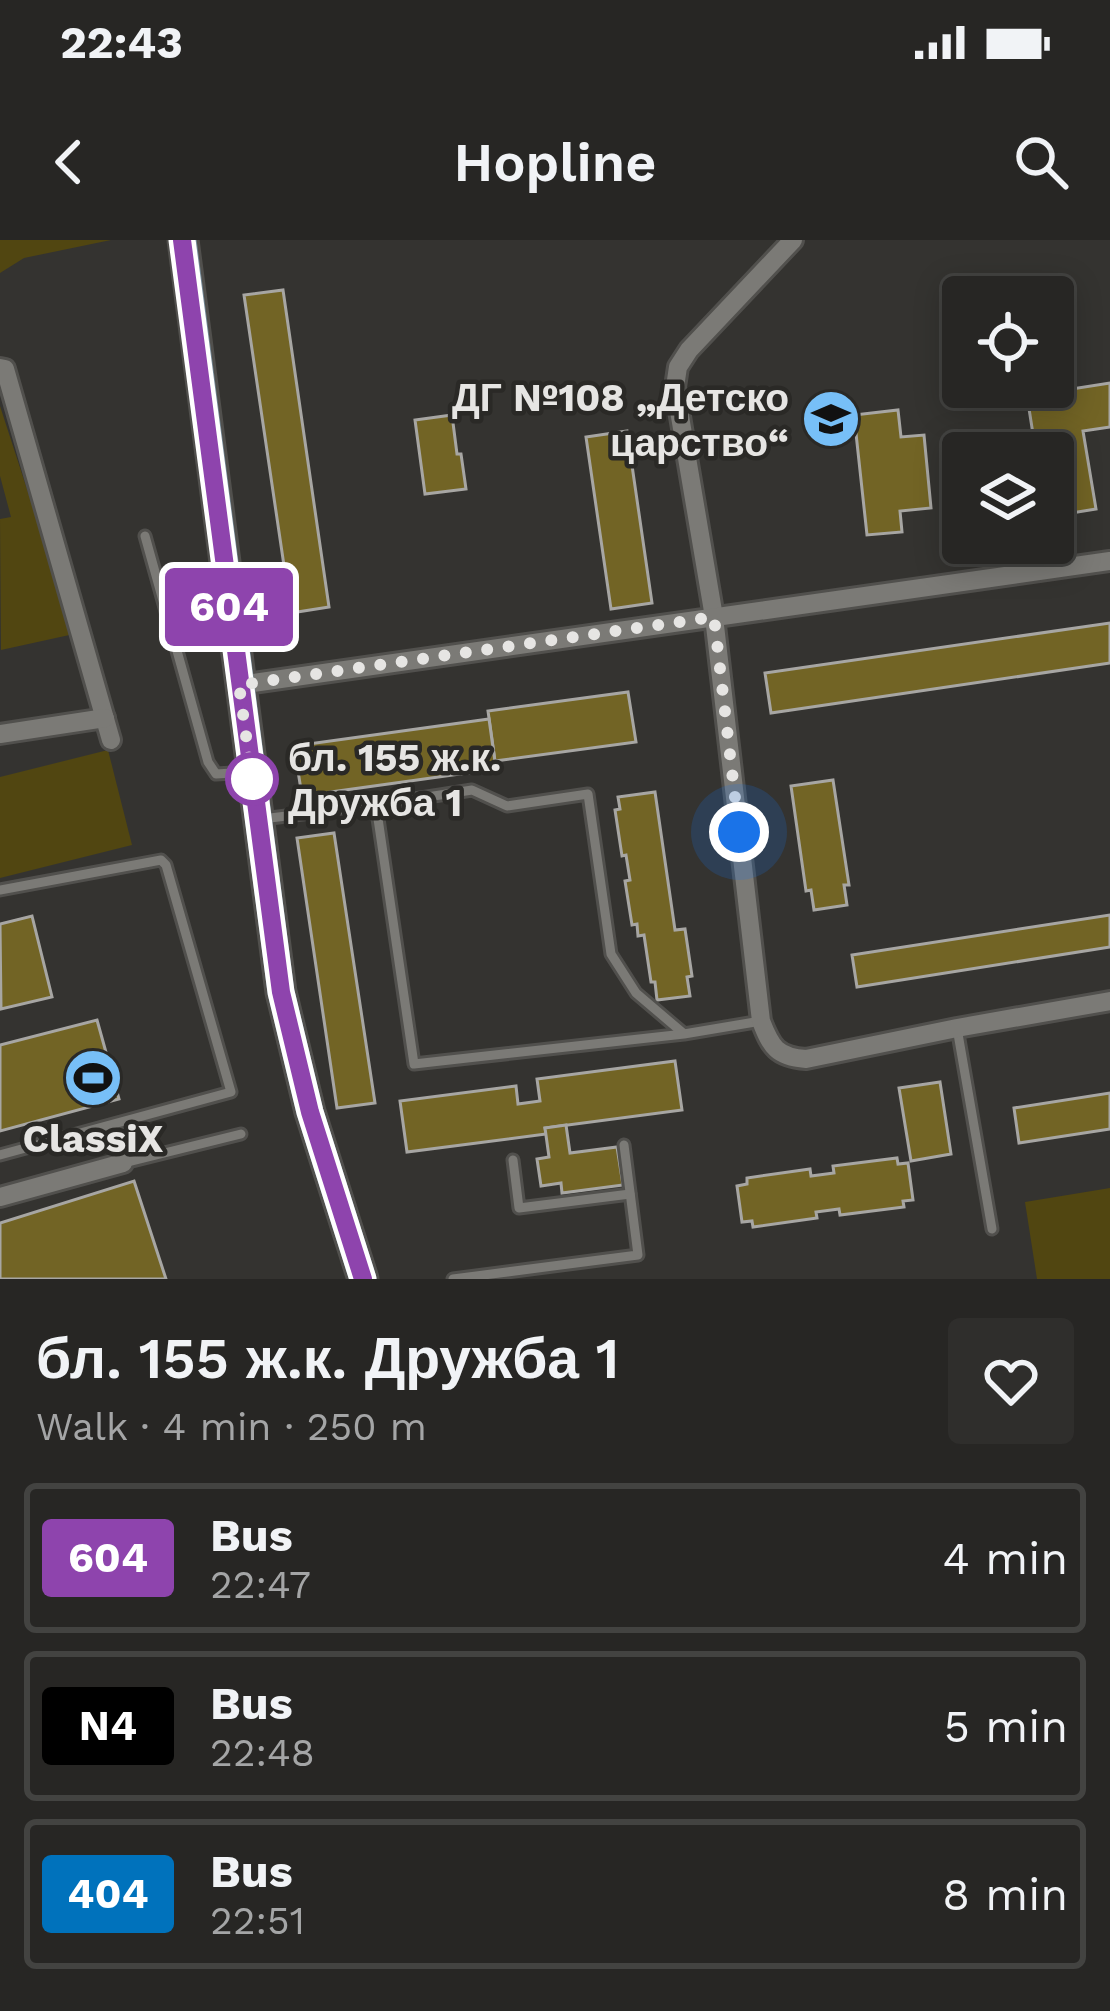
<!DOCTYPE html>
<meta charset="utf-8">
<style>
:root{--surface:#272624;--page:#2f2e2c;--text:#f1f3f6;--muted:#a4a5a6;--line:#434341}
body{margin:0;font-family:"Work Sans",sans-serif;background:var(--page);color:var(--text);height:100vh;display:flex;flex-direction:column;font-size:45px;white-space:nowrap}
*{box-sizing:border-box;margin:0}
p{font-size:39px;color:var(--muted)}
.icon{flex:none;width:66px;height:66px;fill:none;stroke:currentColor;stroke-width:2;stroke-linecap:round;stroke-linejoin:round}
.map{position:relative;height:1039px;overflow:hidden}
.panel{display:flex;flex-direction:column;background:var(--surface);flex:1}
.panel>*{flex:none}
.badge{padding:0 24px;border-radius:9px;font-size:42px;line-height:78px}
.controls{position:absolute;left:942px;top:36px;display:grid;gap:24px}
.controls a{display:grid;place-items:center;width:132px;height:132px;border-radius:12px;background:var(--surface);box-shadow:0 6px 30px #0003,0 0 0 3px var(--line);font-size:60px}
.you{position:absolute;width:60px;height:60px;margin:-30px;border:9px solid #fff;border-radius:50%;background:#1a73e8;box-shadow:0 0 0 18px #1a73e833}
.map>.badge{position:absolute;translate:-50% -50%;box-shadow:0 0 0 6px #fff}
.round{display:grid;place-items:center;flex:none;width:126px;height:126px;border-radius:12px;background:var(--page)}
.head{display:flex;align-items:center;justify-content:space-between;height:204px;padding:0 36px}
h1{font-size:57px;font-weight:600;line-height:90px}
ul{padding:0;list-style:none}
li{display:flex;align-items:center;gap:36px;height:150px;margin:0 24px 18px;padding:0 12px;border:6px solid var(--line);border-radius:12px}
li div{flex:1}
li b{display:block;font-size:45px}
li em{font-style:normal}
li .badge{min-width:132px;font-weight:700;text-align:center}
.status{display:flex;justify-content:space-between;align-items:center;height:84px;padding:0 60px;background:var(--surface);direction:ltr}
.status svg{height:33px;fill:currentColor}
header{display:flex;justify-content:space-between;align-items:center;height:156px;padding:0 36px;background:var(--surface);font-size:54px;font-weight:600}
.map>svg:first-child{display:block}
</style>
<div class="status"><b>22:43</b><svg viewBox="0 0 49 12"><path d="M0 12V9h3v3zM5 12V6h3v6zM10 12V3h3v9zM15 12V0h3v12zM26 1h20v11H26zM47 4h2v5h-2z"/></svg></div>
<header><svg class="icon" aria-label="back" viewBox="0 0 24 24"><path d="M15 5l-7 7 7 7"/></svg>Hopline<svg class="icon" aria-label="search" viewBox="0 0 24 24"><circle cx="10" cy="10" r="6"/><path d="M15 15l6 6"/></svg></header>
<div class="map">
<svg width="1110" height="1039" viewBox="0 0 1110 1039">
<rect width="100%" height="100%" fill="#343330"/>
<g fill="#514611">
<path d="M 0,0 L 111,0 L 24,18 L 0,33 Z"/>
<path d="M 0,166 L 74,394 L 1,410 L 0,279 L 11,277 L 0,236 Z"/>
<path d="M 108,510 L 132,605 L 0,638 L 0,537 Z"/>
<path d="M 1110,948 L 1110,1039 L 1037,1039 L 1025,962 Z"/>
</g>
<g fill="#726425" stroke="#a7a6a3" stroke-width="3">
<path d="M 283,50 L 329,367 L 291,373 L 244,55 Z"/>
<path d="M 1110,143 L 1110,187 L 1083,191 L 1096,269 L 1053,276 L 1053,213 L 1036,213 L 1027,156 Z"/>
<path d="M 898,170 L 901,197 L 924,195 L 931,268 L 900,271 L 902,292 L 867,295 L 854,175 Z"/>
<path d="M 452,175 L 457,214 L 461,214 L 466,249 L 425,254 L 415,180 Z"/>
<path d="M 627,191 L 652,363 L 611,369 L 586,197 Z"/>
<path d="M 1110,383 L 1110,423 L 771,473 L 765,433 Z"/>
<path d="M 628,452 L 636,502 L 495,521 L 488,471 Z"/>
<path d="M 489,479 L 496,529 L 302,556 L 294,506 Z"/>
<path d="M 833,540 L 849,645 L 844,645 L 847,665 L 814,670 L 811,650 L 806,651 L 791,546 Z"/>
<path d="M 655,552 L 675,690 L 685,689 L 692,736 L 687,737 L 690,756 L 657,760 L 655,742 L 651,742 L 644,695 L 638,696 L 637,684 L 632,685 L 625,641 L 630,640 L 626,615 L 622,616 L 615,570 L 620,569 L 618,557 Z"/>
<path d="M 334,593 L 375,863 L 337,868 L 297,598 Z"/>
<path d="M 1110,675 L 1110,707 L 857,747 L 852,715 Z"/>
<path d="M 32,676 L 52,757 L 1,769 L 0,684 Z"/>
<path d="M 97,780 L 119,859 L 0,891 L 0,805 Z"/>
<path d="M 675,821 L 682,870 L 545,888 L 546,894 L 407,912 L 400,861 L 516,846 L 518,864 L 540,861 L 537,839 Z"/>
<path d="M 940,842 L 951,914 L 911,921 L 899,848 Z"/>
<path d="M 1110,853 L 1110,889 L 1019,903 L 1014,868 Z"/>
<path d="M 566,885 L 570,913 L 617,907 L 623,945 L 562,953 L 561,943 L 541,946 L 537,919 L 549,917 L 545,888 Z"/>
<path d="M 897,918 L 898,924 L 908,923 L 913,960 L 903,961 L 904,967 L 840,975 L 839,969 L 816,972 L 817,978 L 753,987 L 752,981 L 742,982 L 737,946 L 747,944 L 747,938 L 810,929 L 811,936 L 834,933 L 833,926 Z"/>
<path d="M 134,941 L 166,1039 L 0,1039 L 0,983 Z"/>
</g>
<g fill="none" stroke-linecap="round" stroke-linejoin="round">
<g stroke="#51504d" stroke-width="15">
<g id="lane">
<path d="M 145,296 L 208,522 L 216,534 L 249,532"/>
<path d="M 376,565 L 472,550 L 507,566 L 588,554 L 611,714 L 636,753 L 683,793"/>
<path d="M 262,579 L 376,565 L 414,824 L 684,794 L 761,781"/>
<path d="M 0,650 L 161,620 L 166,625 L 231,852 L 0,915"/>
<path d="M 957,788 L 992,989"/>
<path d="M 513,920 L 519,968 L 630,954"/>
<path d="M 124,923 L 241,894"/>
<path d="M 453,1039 L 638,1015 L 624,905"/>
</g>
</g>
<g stroke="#51504d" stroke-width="24">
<g id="street">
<path d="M 793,0 L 689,110 L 678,127 L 675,147 L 714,377 L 761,781 C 771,807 777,817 806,819 L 957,788 L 1110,761"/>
<path d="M 0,128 L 5,129 L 111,500"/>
<path d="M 239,445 L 1110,321"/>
<path d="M 0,494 L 105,478"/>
<path d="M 0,957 L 123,923"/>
</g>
</g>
<g stroke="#51504d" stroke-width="33">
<path id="secondary" d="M 183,0 L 281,752 L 310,872 L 363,1039"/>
</g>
<use href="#lane" stroke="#7b7a76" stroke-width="9"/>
<use href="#street" stroke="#7b7a76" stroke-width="18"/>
<use href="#secondary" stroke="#738896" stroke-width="27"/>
</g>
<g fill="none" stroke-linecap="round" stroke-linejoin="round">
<g stroke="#fff" stroke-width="27">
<path id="line" d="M 182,0 L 281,752 L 310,872 L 363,1039"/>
</g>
<use href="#line" stroke="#8e44ad" stroke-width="18"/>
<path stroke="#e6e5e3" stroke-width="12" stroke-dasharray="0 21.6" d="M 252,539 L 239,445 L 714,377 L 739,592"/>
</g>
<defs>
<g id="school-disc" transform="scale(3)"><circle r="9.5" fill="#77bff7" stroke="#2a2926"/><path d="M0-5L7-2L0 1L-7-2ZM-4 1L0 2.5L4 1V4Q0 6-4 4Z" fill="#111"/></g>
<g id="stadium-disc" transform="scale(3)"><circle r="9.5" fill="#77bff7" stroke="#2a2926"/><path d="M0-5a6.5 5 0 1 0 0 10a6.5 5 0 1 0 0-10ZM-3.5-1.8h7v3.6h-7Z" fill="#111"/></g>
</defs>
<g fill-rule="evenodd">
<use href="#school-disc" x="831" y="179"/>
<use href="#stadium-disc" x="93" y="838"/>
</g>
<circle fill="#fff" stroke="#8e44ad" stroke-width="6" cx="252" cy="539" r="24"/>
<g text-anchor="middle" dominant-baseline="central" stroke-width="9" stroke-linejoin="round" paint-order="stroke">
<g font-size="39" font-weight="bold" fill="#e6e5e3" stroke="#2a2926" text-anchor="end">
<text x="789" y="157">ДГ №108 „Детско<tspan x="789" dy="45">царство“</tspan></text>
<text x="93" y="898" text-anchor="middle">ClassiX</text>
</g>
<g font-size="39" font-weight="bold" fill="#e6e5e3" stroke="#2a2926" text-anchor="start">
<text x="288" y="517">бл. 155 ж.к.<tspan x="288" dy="45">Дружба 1</tspan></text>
</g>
</g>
</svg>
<div class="controls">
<a><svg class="icon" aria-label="locate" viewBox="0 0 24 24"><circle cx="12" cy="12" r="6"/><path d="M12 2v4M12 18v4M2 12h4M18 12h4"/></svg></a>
<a><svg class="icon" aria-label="layers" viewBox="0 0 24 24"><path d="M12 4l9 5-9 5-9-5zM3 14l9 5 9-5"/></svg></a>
</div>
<div class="you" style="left:739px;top:592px"></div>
<b class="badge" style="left:229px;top:367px;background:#8e44ad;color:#fff">604</b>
</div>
<section class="panel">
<div class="head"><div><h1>бл. 155 ж.к. Дружба 1</h1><p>Walk · 4 min · 250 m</p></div><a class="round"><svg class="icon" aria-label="heart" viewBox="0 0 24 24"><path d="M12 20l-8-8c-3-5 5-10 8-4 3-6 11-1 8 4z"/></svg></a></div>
<ul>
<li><span class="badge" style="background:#8e44ad;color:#fff">604</span><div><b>Bus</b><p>22:47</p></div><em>4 min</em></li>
<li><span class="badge" style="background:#000;color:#fff">N4</span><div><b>Bus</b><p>22:48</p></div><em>5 min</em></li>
<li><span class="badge" style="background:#0072bc;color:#fff">404</span><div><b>Bus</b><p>22:51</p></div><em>8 min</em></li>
</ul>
</section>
